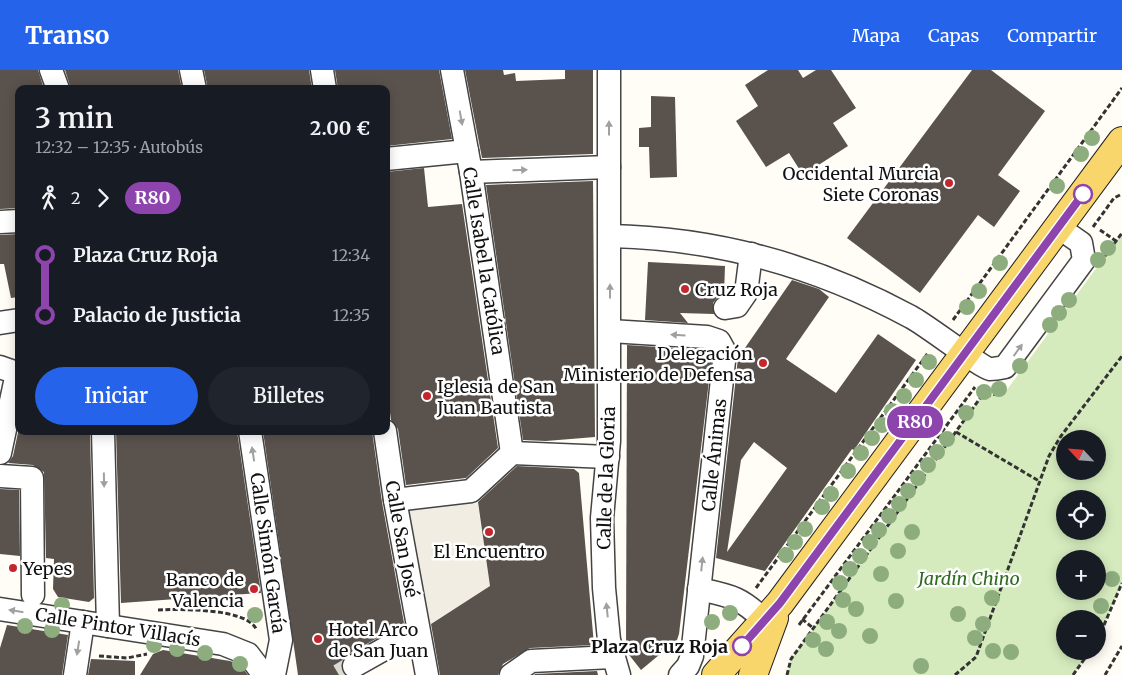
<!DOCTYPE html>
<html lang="es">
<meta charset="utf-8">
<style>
:root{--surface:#171b24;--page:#20242c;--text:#f1f3f6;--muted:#9ea1a6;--accent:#2563eb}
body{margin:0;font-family:Merriweather,serif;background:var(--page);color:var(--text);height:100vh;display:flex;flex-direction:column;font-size:19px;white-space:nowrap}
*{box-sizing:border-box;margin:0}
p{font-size:16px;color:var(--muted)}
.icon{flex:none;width:28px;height:28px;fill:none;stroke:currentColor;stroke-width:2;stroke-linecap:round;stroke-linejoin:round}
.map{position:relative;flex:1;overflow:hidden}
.drawer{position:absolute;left:15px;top:15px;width:375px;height:350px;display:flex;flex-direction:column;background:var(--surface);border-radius:10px;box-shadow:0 2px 12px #0003}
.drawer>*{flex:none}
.badge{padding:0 10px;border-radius:16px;font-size:18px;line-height:32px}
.needle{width:32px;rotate:296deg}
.controls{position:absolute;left:1056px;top:360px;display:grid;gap:10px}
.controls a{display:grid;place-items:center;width:50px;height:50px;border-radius:50%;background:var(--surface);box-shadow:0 2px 12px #0003;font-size:25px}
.map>.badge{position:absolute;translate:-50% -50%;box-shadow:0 0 0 2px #fff}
.legs{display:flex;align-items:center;gap:8px;height:55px;padding:0 20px;font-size:16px}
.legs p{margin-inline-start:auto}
.headline{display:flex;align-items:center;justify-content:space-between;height:85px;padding:0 20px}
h1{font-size:28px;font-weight:600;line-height:38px}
.primary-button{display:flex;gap:10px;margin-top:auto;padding:10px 20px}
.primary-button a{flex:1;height:58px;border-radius:30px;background:var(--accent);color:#fff;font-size:20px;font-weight:600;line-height:58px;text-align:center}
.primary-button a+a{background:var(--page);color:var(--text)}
ul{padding:0 20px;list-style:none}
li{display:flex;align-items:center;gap:18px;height:60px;font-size:19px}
li i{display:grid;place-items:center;width:8px;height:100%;margin:0 6px;background:currentColor}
li i::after{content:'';width:12px;height:12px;margin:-6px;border:4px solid;border-radius:50%;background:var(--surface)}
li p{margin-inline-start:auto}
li:first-child i{background:linear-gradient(#0000 50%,currentColor 0)}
li:last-child i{background:linear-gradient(currentColor 50%,#0000 0)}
header{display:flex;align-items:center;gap:30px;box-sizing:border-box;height:70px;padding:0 25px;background:var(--accent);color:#fff}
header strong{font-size:24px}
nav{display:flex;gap:28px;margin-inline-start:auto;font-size:18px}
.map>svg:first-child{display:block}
</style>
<header>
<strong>Transo</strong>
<nav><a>Mapa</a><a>Capas</a><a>Compartir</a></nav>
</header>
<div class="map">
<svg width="1122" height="605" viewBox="0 0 1122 605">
<rect width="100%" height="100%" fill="#fffdf5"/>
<path fill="#d5ebbd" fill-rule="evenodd" d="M 1122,163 L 1122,513 L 1098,569 L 1098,549 L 1065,549 L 1065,581 L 1090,581 L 1073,605 L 787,605 L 791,589 L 981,327 L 1006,321 ZM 1065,369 L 1098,369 L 1098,401 L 1065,401 ZM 1065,429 L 1098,429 L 1098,461 L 1065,461 ZM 1065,489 L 1098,489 L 1098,521 L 1065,521 Z"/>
<path fill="#f1ede2" d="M 477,428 L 490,516 L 422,559 L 395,430 Z"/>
<g fill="#5a524d" fill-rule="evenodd">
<path d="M 0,0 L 38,0 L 44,19 L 19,19 L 19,138 L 0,139 Z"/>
<path d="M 65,0 L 178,0 L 182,19 L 71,19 Z"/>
<path d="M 204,0 L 309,0 L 312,19 L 208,19 Z"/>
<path d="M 335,0 L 439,0 L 452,69 L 386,76 L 386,19 L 338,19 Z"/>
<path d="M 465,0 L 503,0 L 504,5 L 515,3 L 516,11 L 565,9 L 565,0 L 593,0 L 593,84 L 482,88 Z"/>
<path d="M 768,0 L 798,0 L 803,8 L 816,0 L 831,0 L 856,38 L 833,53 L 848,76 L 803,105 L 789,83 L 766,97 L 736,51 L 758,36 L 745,15 Z"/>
<path d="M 972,0 L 991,0 L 1045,41 L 998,105 L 1020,121 L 994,157 L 978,145 L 920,223 L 847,168 Z"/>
<path d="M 651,26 L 675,27 L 677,107 L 650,108 L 649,77 L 639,77 L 639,58 L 651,57 Z"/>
<path d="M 424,98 L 428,137 L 462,134 L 498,378 L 466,408 L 406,415 L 398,359 L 391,350 L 386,313 L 386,102 Z"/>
<path d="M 593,111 L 595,367 L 546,371 L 523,370 L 486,115 Z"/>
<path d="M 19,164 L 19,227 L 11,228 L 4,194 L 0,194 L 0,165 Z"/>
<path d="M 648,192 L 725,196 L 724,225 L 717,228 L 713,233 L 714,244 L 680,243 L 688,253 L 645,250 Z"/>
<path d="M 792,210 L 819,219 L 829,227 L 786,289 L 836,323 L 878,264 L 916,290 L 854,380 L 852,379 L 765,501 L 716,488 L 738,288 ZM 754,372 L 787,398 L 727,482 L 741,390 Z"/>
<path d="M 627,275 L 704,280 L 712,285 L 679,564 L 677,570 L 641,600 L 626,581 Z"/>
<path d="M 19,358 L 19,361 L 90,361 L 94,528 L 89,532 L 58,527 L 53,519 L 54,489 L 46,488 L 44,402 L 33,395 L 8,393 L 13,386 Z"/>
<path d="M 116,361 L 237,361 L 261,523 L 121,533 Z"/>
<path d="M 263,361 L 372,361 L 382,432 L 404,553 L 347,585 L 341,595 L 345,605 L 298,605 Z"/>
<path d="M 517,396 L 574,399 L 579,403 L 594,575 L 530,578 L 503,594 L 498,605 L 440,605 L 431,554 L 490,516 L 478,432 Z"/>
<path d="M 0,419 L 19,420 L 20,486 L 0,484 Z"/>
<path d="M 7,555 L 68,565 L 62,605 L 0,605 L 0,578 Z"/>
<path d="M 163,580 L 230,591 L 240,595 L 248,605 L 140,605 L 153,584 Z"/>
<path d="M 91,589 L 135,591 L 135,605 L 88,605 Z"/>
<path d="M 597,601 L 598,605 L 534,605 L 535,604 Z"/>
</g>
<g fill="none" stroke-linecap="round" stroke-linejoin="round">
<path stroke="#dbdad3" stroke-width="22" stroke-dasharray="22 11" stroke-linecap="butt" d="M 339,605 L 354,596"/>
<g stroke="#444" stroke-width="25">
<g id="minor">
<path d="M 51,0 L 58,19"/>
<path d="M 191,0 L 195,19"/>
<path d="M 322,0 L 325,19"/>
<path d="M 452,0 L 471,102 L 512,383"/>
<path d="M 609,0 L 609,371 L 602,448 L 604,518 L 609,570 L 619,605"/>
<path d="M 386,89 L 467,81"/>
<path d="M 471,102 L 609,97"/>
<path d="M 0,152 L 19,151"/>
<path d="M 610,166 C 716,168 817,196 911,247 C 925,254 982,298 990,299 C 995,299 1000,298 1005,297 L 1084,190 L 1081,173 L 1058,157"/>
<path d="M 725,238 L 737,236 L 746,223 L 751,184"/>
<path d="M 0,253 L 19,250"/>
<path d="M 610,261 L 707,267 L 719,271 L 725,282 L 692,586 L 688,596 L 680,605"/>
<path d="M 0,297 L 17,303 L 0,383"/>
<path d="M 103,361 L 108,556"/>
<path d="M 250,361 L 281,570 L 274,605"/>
<path d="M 385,361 L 395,430 L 427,605"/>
<path d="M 0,406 L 32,408 L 33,525"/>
<path d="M 395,430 L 471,421 L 512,383 L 608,387"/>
<path d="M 699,519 C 731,526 740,527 764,550"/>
<path d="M 0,539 L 223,574 L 248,584 L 264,605"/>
<path d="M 354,596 L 418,560"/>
<path d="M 75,605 L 83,552"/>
<path d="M 511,605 L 531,591 L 612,587"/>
</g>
</g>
<g stroke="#222" stroke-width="30">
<g id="major">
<path d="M 716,605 L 780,533 L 1122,71"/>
<path d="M 753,605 L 774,548"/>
</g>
</g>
<g stroke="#333" stroke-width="3" stroke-dasharray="5 2.5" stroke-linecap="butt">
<path d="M 1093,157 L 1114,128 L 1122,124"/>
<path d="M 1100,160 L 1116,171"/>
<path d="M 1105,186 L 1122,163"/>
<path d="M 953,250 L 1122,18"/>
<path d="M 956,362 L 1039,411"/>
<path d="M 756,518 L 928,283"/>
<path d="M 158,540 C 178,539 247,538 256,559"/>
<path d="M 802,549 L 813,558"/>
<path d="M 799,555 L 975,317"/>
<path d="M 1098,569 L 1122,513"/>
<path d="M 99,586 L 127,588 L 147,584"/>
<path d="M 787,605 L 791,589 L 981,327 L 1005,322"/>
<path d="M 955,605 L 976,587 L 1049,386 L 1061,366 L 1122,286"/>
<path d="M 1073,605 L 1090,581"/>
<path d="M 1105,605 L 1122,576"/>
</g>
<use href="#minor" stroke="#fff" stroke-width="22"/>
<use href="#major" stroke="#f9d66b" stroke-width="28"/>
</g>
<g fill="#8dad7f">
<circle cx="1092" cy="68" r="8"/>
<circle cx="1081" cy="84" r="8"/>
<circle cx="1057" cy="116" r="8"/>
<circle cx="1108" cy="178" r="8"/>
<circle cx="1098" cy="190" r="8"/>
<circle cx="1000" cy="193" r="8"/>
<circle cx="979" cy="221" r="8"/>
<circle cx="1069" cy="230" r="8"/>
<circle cx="967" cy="237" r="8"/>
<circle cx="1059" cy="243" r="8"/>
<circle cx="1050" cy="255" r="8"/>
<circle cx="929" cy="292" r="8"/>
<circle cx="1020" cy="296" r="8"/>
<circle cx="916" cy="310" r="8"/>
<circle cx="999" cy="319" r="8"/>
<circle cx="984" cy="322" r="8"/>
<circle cx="904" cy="326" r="8"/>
<circle cx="892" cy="341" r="8"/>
<circle cx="966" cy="343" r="8"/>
<circle cx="882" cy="355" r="8"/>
<circle cx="872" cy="368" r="8"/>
<circle cx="947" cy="369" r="8"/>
<circle cx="937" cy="382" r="8"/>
<circle cx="861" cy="383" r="8"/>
<circle cx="928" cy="395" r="8"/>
<circle cx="848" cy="401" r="8"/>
<circle cx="918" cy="408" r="8"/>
<circle cx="908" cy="421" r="8"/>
<circle cx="831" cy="424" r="8"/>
<circle cx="899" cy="434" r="8"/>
<circle cx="822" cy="437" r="8"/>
<circle cx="889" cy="446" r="8"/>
<circle cx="805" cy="459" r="8"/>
<circle cx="879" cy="460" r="8"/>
<circle cx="912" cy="462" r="8"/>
<circle cx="795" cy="472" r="8"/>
<circle cx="870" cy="472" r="8"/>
<circle cx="898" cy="481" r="8"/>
<circle cx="786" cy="485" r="8"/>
<circle cx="860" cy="486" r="8"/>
<circle cx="850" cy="499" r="8"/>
<circle cx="881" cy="504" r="8"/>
<circle cx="1112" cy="509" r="8"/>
<circle cx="840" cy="513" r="8"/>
<circle cx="992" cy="528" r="8"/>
<circle cx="843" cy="530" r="8"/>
<circle cx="896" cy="531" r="8"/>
<circle cx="62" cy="535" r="8"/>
<circle cx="1101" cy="536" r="8"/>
<circle cx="856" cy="539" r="8"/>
<circle cx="730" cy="543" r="8"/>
<circle cx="958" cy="544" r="8"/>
<circle cx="255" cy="545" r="8"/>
<circle cx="712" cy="552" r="8"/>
<circle cx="827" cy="552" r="8"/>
<circle cx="983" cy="554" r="8"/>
<circle cx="25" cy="556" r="8"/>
<circle cx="52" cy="560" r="8"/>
<circle cx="839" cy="561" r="8"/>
<circle cx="870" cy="566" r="8"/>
<circle cx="975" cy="568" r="8"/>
<circle cx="813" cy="570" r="8"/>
<circle cx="154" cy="575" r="8"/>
<circle cx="177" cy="579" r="8"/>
<circle cx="826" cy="579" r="8"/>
<circle cx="993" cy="581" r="8"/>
<circle cx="1011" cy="582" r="8"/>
<circle cx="205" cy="583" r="8"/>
<circle cx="240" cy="594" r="8"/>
<circle cx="921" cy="596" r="8"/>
</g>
<defs><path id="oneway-solid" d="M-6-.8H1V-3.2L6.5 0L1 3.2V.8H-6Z" transform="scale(1.25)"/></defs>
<g fill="#a0a0a0">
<use href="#oneway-solid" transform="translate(461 48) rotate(80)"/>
<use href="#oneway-solid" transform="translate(609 58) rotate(-90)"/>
<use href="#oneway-solid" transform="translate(520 100) rotate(-2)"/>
<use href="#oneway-solid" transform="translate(610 221) rotate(-90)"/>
<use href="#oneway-solid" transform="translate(678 265) rotate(-176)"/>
<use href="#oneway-solid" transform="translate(1018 280) rotate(-54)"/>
<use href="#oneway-solid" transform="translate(253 384) rotate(-99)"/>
<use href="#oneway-solid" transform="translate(104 410) rotate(89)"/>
<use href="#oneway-solid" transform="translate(702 494) rotate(-84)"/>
<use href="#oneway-solid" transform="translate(607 540) rotate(-96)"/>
<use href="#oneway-solid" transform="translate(16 541) rotate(-171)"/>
<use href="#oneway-solid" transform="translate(78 578) rotate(99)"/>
</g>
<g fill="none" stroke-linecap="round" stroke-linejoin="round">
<g stroke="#fff" stroke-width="11">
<path id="line-1" d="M 742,576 L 780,533 L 1083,124"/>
</g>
<use href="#line-1" stroke="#8e44ad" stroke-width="8"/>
</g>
<g fill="#c4262e" stroke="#fff" stroke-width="2">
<circle cx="949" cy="113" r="5"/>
<circle cx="685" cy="219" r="5"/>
<circle cx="763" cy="293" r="5"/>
<circle cx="427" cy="326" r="5"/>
<circle cx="489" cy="462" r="5"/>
<circle cx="13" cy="498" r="5"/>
<circle cx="254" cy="519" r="5"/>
<circle cx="318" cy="569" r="5"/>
</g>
<g fill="#fff" stroke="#8e44ad" stroke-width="2.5">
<circle cx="1083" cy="124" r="9"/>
<circle cx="742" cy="576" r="9"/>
</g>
<g text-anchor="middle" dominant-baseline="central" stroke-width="5" stroke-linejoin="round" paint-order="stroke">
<g font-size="18" fill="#111" stroke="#fff" text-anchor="start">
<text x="939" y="103" text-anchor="end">Occidental Murcia<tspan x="939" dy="21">Siete Coronas</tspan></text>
<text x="695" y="219">Cruz Roja</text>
<text x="753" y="283" text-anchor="end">Delegación<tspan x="753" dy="21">Ministerio de Defensa</tspan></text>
<text x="437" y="316">Iglesia de San<tspan x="437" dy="21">Juan Bautista</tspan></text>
<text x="489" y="481" text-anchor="middle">El Encuentro</text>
<text x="23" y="498">Yepes</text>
<text x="244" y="509" text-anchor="end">Banco de<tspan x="244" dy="21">Valencia</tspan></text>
<text x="328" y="559">Hotel Arco<tspan x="328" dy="21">de San Juan</tspan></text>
</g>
<g font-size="18" fill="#111" stroke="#fff">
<text transform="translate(484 191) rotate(81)">Calle Isabel la Católica</text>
<text transform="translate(714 385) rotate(-84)">Calle Ánimas</text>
<text transform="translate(606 408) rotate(-88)">Calle de la Gloria</text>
<text transform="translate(402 469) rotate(80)">Calle San José</text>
<text transform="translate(268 483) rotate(82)">Calle Simón García</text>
<text transform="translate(118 557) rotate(9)">Calle Pintor Villacís</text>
</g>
<g font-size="18" font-style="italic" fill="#2f6b1f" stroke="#fff">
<text x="969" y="508">Jardín Chino</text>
</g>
<g font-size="18" font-weight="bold" fill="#111" stroke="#fff" text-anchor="end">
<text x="728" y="576">Plaza Cruz Roja</text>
</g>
</g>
</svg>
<div class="controls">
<a><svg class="needle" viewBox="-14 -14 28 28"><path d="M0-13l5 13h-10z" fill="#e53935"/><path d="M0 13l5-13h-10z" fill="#9ea1a6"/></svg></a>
<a><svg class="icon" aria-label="locate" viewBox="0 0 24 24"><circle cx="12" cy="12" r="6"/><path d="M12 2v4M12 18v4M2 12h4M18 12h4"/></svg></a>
<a>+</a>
<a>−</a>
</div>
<b class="badge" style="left:915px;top:352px;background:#8e44ad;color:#fff">R80</b>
<section class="drawer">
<div class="headline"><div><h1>3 min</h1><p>12:32 – 12:35 · Autobús</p></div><b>2.00 €</b></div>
<div class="legs"><svg class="icon" aria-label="walk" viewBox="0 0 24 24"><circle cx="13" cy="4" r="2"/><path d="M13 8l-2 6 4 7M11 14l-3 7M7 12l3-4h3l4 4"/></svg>2<svg class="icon" aria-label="forward" viewBox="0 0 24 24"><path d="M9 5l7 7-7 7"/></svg><b class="badge" style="background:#8e44ad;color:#fff">R80</b></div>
<ul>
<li><i style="color:#8e44ad"></i><b>Plaza Cruz Roja</b><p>12:34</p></li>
<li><i style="color:#8e44ad"></i><b>Palacio de Justicia</b><p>12:35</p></li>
</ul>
<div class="primary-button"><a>Iniciar</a><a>Billetes</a></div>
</section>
</div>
